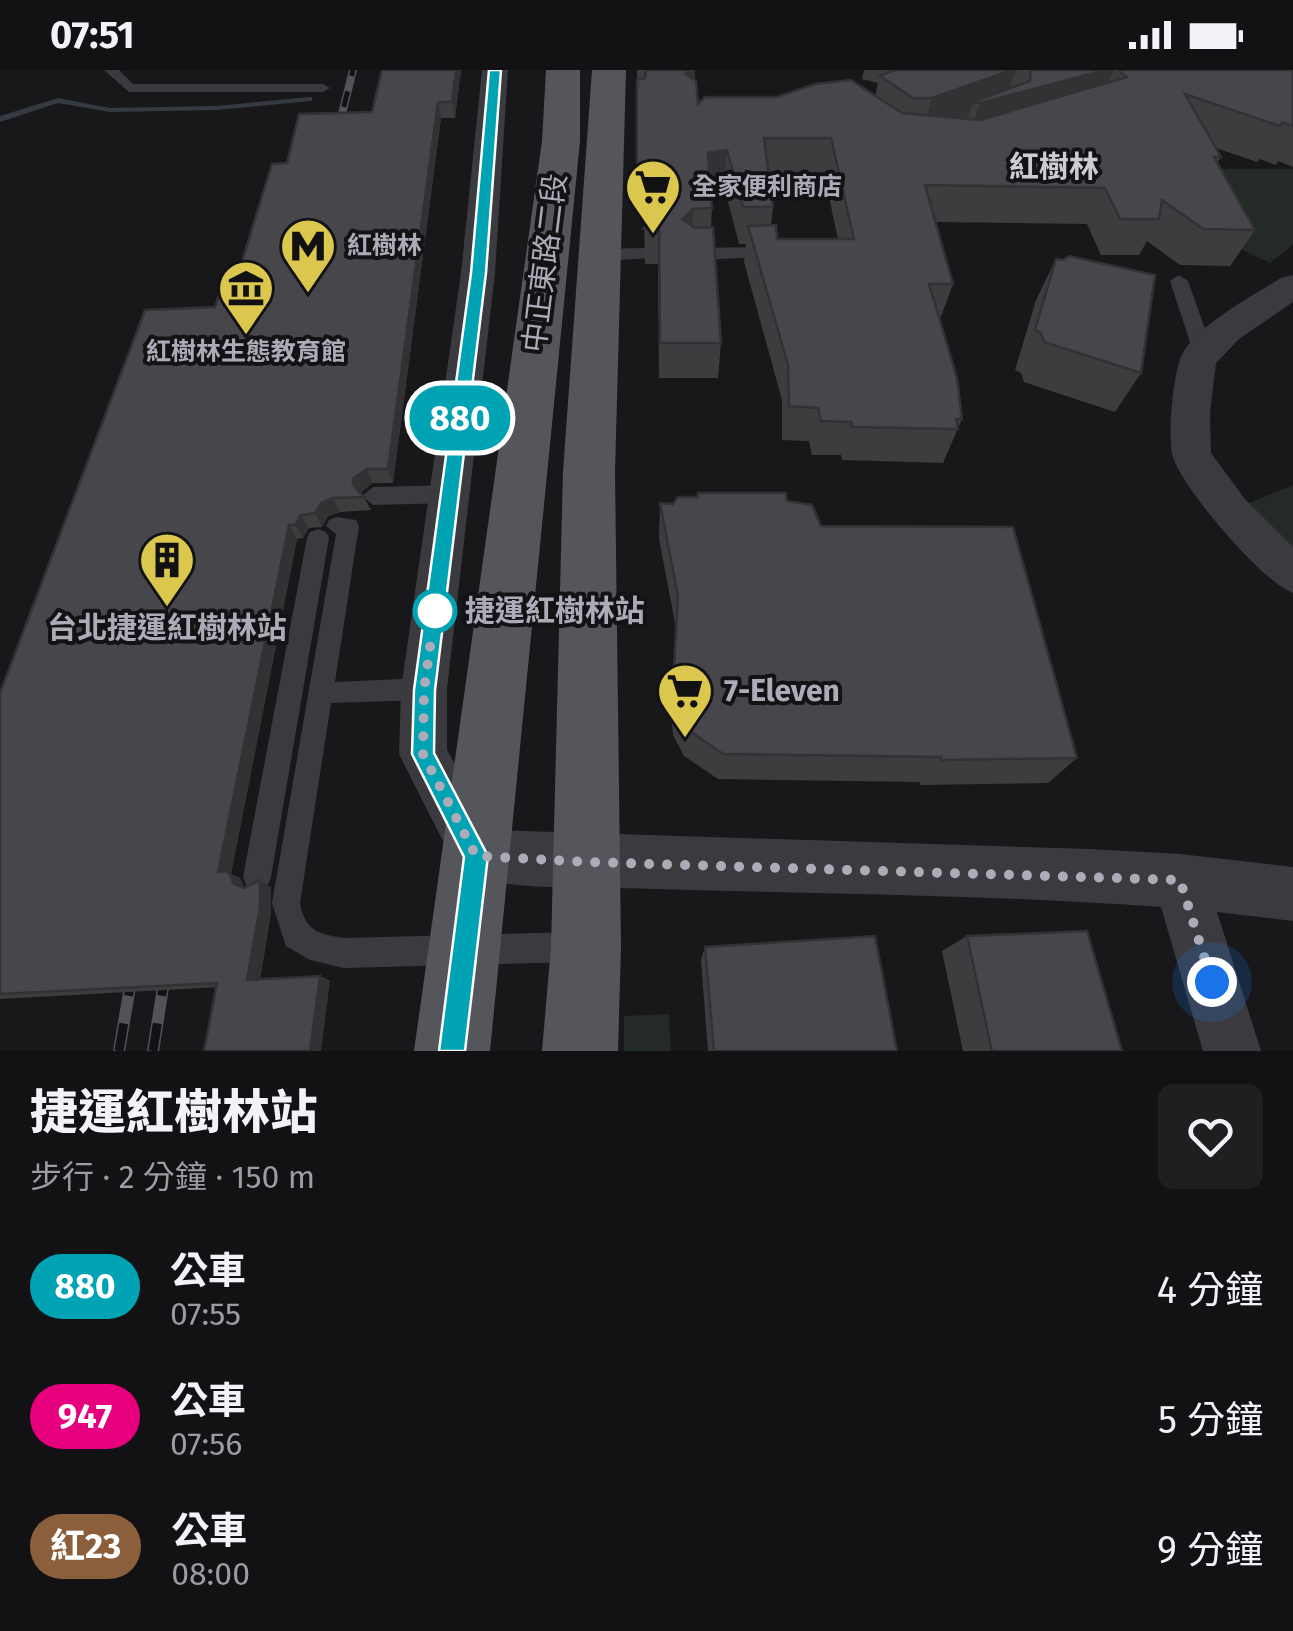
<!DOCTYPE html>
<html lang="zh-TW">
<meta charset="utf-8">
<style>
:root{--surface:#121113;--page:#1f1f21;--text:#f1f3f6;--muted:#9c9da0}
body{margin:0;font-family:"Fira Sans","Noto Sans TC",sans-serif;background:var(--page);color:var(--text);height:100vh;display:flex;flex-direction:column;font-size:38px;white-space:nowrap}
*{box-sizing:border-box;margin:0}
p{font-size:32px;color:var(--muted)}
.icon{flex:none;width:55px;height:55px;fill:none;stroke:currentColor;stroke-width:2;stroke-linecap:round;stroke-linejoin:round}
.map{position:relative;height:981px;overflow:hidden}
.panel{display:flex;flex-direction:column;background:var(--surface);flex:1}
.panel>*{flex:none}
.badge{padding:0 20px;border-radius:32px;font-size:35px;line-height:65px}
.you{position:absolute;width:50px;height:50px;margin:-25px;border:8px solid #fff;border-radius:50%;background:#1a73e8;box-shadow:0 0 0 15px #1a73e833}
.map>.badge{position:absolute;translate:-50% -50%;box-shadow:0 0 0 5px #fff}
.round{display:grid;place-items:center;flex:none;width:105px;height:105px;border-radius:15px;background:var(--page)}
.headline{display:flex;align-items:center;justify-content:space-between;height:170px;padding:0 30px}
h1{font-size:48px;font-weight:800;line-height:75px}
ul{padding:0;list-style:none}
li{display:flex;align-items:center;gap:30px;height:130px;padding:0 30px}
li div{flex:1}
li b{display:block;font-size:38px}
li em{font-style:normal}
li .badge{min-width:110px;font-weight:700;text-align:center}
.status{display:flex;justify-content:space-between;align-items:center;height:70px;padding:0 50px;background:var(--surface);direction:ltr}
.status svg{height:28px;fill:currentColor}
.map>svg:first-child{display:block}
</style>
<div class="status"><b>07:51</b><svg viewBox="0 0 49 12"><path d="M0 12V9h3v3zM5 12V6h3v6zM10 12V3h3v9zM15 12V0h3v12zM26 1h20v11H26zM47 4h2v5h-2z"/></svg></div>
<div class="map">
<svg width="1293" height="981" viewBox="0 0 1293 981">
<rect width="100%" height="100%" fill="#181719"/>
<g fill="#242a26">
<path d="M 1193,99 L 1293,99 L 1293,175 L 1270,193 L 1228,173 Z"/>
<path d="M 1293,415 L 1293,483 L 1244,435 Z"/>
<path d="M 669,944 L 671,981 L 624,981 L 624,946 Z"/>
</g>
<g fill="none" stroke-linecap="round" stroke-linejoin="round">
<path fill="#343942" fill-rule="evenodd" d="M 309,27 L 312,27 L 312,31 L 216,40 L 110,42 L 58,33 L 0,52 L 0,46 L 58,28 L 110,38 L 216,36 Z"/>
<g fill="#3b3b3f" fill-rule="evenodd">
<path d="M 104,0 L 119,0 L 133,14 L 323,14 L 330,18 L 323,22 L 129,22 Z"/>
<path d="M 766,177 L 772,179 L 772,187 L 693,190 L 684,184 L 693,178 Z"/>
<path d="M 644,178 L 653,184 L 650,188 L 601,191 L 592,185 L 601,179 Z"/>
<path d="M 1179,205 L 1188,211 L 1214,284 L 1211,289 L 1204,291 L 1194,284 L 1170,211 Z"/>
<path d="M 451,415 L 462,424 L 451,433 L 373,435 L 362,426 L 373,417 Z"/>
<path d="M 337,447 L 356,450 L 359,456 L 335,612 L 424,608 L 433,611 L 436,619 L 433,627 L 424,630 L 331,633 L 300,833 C 305,861 318,864 344,868 L 578,862 L 588,867 L 593,877 L 588,887 L 578,892 L 344,898 L 310,890 L 286,876 L 272,833 L 336,464 L 326,456 L 329,450 Z"/>
<path d="M 318,459 L 326,462 L 329,468 L 271,807 L 267,817 L 257,821 L 247,817 L 243,807 L 307,468 L 310,462 Z"/>
</g>
<g fill="#3b3b3f" fill-rule="evenodd">
<path d="M 482,0 L 508,0 L 495,203 L 447,619 L 447,680 L 492,760 L 1090,779 L 1180,784 L 1293,797 L 1293,851 L 1217,842 L 1261,981 L 1203,981 L 1161,837 C 993,825 825,824 656,819 C 605,817 503,822 459,803 L 399,684 L 401,619 L 461,203 Z"/>
<path d="M 1293,205 L 1293,232 L 1239,269 L 1216,293 L 1210,343 L 1211,383 L 1244,428 L 1293,477 L 1293,523 C 1263,513 1183,419 1173,387 C 1167,368 1173,309 1180,289 C 1191,258 1254,225 1281,208 Z"/>
</g>
<g fill="#55555c" fill-rule="evenodd">
<path d="M 546,0 L 580,0 L 580,71 L 490,981 L 414,981 L 542,71 Z"/>
<path d="M 592,0 L 626,0 L 615,402 L 621,877 L 618,981 L 542,981 L 551,877 L 563,402 Z"/>
</g>
<g stroke="#525258" stroke-width="8">
<path id="rail-far1" d="M 336,68 L 353,0"/>
</g>
<g stroke="#525258" stroke-width="12">
<g id="rail">
<path d="M 119,981 L 134,894"/>
<path d="M 153,981 L 167,892"/>
</g>
</g>
<use href="#rail-far1" stroke="#131214" stroke-width="5" stroke-dasharray="16" stroke-linecap="butt"/>
<use href="#rail" stroke="#131214" stroke-width="9" stroke-dasharray="28" stroke-linecap="butt"/>
</g>
<g fill="#3d3d40" fill-rule="evenodd">
<path d="M 382,0 L 461,0 L 455,48 L 441,48 L 393,413 L 373,413 L 360,423 L 364,427 L 371,440 L 340,442 L 328,446 L 322,457 L 309,458 L 303,468 L 297,469 L 231,804 L 240,808 L 244,818 L 271,817 L 271,843 L 260,910 L 320,906 L 330,911 L 0,929 L 0,623 L 215,237 L 236,211 L 287,93 L 372,42 Z"/>
<path d="M 637,0 L 695,0 L 695,10 L 698,34 L 875,26 L 878,13 L 862,9 L 864,0 L 1293,0 L 1293,97 L 1278,91 L 1276,95 L 1260,89 L 1257,92 L 1216,78 L 1221,87 L 1217,93 L 1255,160 L 1230,196 L 1180,195 L 1147,171 L 1139,185 L 1101,185 L 1087,154 L 935,152 L 953,214 L 940,249 L 962,349 L 943,393 L 842,390 L 841,385 L 812,385 L 809,371 L 782,370 L 782,330 L 744,192 L 746,174 L 739,174 L 724,116 L 711,119 L 712,138 L 711,157 L 721,273 L 718,308 L 659,308 L 658,194 L 645,194 L 644,146 L 638,146 ZM 769,104 L 824,104 L 838,169 L 777,169 L 771,155 L 773,137 Z"/>
<path d="M 1056,189 L 1141,303 L 1115,342 L 1024,312 L 1021,303 L 1015,300 L 1036,230 Z"/>
<path d="M 787,431 L 821,456 L 1077,688 L 1048,713 L 920,715 L 920,712 L 718,709 L 684,686 L 673,665 L 671,643 L 676,558 L 659,469 L 660,433 Z"/>
<path d="M 967,866 L 1122,981 L 963,981 L 942,881 Z"/>
<path d="M 705,877 L 897,981 L 708,981 L 701,890 Z"/>
</g>
<g fill="#323234">
<path d="M 456,0 L 461,0 L 455,48 L 452,32 Z"/>
<path d="M 690,0 L 695,0 L 694,31 L 685,4 Z"/>
<path d="M 1012,0 L 1016,0 L 1007,26 L 1105,0 L 1114,0 L 1099,33 L 968,69 L 980,33 L 973,32 L 968,47 L 922,64 L 932,28 Z"/>
<path d="M 438,32 L 441,48 L 393,413 L 388,399 Z"/>
<path d="M 727,80 L 724,116 L 706,119 L 708,83 Z"/>
<path d="M 693,139 L 691,175 L 682,149 Z"/>
<path d="M 367,399 L 373,413 L 360,423 L 360,429 L 353,415 L 353,409 Z"/>
<path d="M 333,428 L 340,442 L 328,446 L 322,457 L 315,443 L 321,433 Z"/>
<path d="M 301,445 L 309,458 L 303,468 L 295,455 Z"/>
<path d="M 289,455 L 297,469 L 231,804 L 240,808 L 246,820 L 218,802 Z"/>
<path d="M 260,810 L 271,817 L 271,843 L 259,915 L 247,910 Z"/>
<path d="M 320,906 L 330,911 L 321,981 L 310,981 Z"/>
</g>
<g fill="#47474b" stroke="#323234" stroke-width="2.5">
<path d="M 382,0 L 456,0 L 452,32 L 438,32 L 388,399 L 367,399 L 353,409 L 353,415 L 364,427 L 333,428 L 321,433 L 315,443 L 301,445 L 295,455 L 289,455 L 218,802 L 228,801 L 234,814 L 244,818 L 260,810 L 260,837 L 247,910 L 320,906 L 310,981 L 204,981 L 217,913 L 0,924 L 0,623 L 145,240 L 215,237 L 224,211 L 236,211 L 272,94 L 287,93 L 299,44 L 372,42 Z"/>
<path d="M 646,0 L 690,0 L 685,4 L 696,11 L 698,34 L 705,27 L 777,27 L 815,14 L 851,10 L 902,43 L 980,50 L 1127,7 L 1118,0 L 1293,0 L 1293,56 L 1282,52 L 1280,56 L 1185,24 L 1221,87 L 1214,87 L 1255,160 L 1203,159 L 1162,130 L 1159,149 L 1120,149 L 1105,118 L 925,115 L 953,214 L 929,214 L 957,308 L 962,349 L 956,349 L 958,359 L 852,357 L 851,352 L 821,351 L 818,338 L 789,336 L 788,295 L 748,156 L 776,155 L 777,169 L 854,169 L 831,68 L 764,68 L 773,137 L 743,137 L 727,80 L 708,83 L 712,138 L 693,139 L 682,149 L 695,158 L 713,157 L 721,273 L 660,273 L 659,158 L 644,158 L 657,147 L 644,138 L 644,110 L 637,110 L 637,10 L 645,8 Z"/>
<path d="M 894,0 L 1012,0 L 932,28 L 913,28 L 880,6 Z"/>
<path d="M 1031,0 L 1105,0 L 980,33 L 973,32 L 1030,11 Z"/>
<path d="M 1069,186 L 1155,205 L 1141,303 L 1044,272 L 1041,263 L 1035,260 L 1056,189 L 1063,190 Z"/>
<path d="M 698,423 L 786,423 L 787,431 L 812,435 L 821,456 L 1013,457 L 1077,688 L 941,690 L 941,687 L 723,684 L 687,659 L 675,638 L 673,614 L 678,526 L 660,433 L 673,434 L 678,427 L 698,427 Z"/>
<path d="M 1087,861 L 1122,981 L 992,981 L 967,866 Z"/>
<path d="M 875,866 L 897,981 L 714,981 L 705,877 Z"/>
</g>
<path fill="#00a3b4" stroke="#fff" stroke-width="2.5" d="M 489,0 L 501,0 L 486,203 L 435,620 L 434,683 L 488,786 L 465,981 L 439,981 L 464,787 L 412,684 L 414,620 L 471,203 Z"/>
<g fill="none" stroke-linecap="round" stroke-linejoin="round">
<path stroke="#abacb7" stroke-width="10" stroke-dasharray="0 18" d="M 435,541 L 424,620 L 423,684 L 476,786 L 586,792 L 1180,810 L 1212,912"/>
</g>
<defs>
<g id="supermarket-pin" transform="scale(2.875)"><path d="M0 17L-7.5 6A9.5 9.5 0 1 1 7.5 6Z" fill="#dbc74d" stroke="#131214"/><path d="M-6-5.5h2.5l.6 2H6L4.5 2H-2.5L-4.4-4H-6ZM-1.5 3.2a1.3 1.3 0 1 0 .1 0ZM3 3.2a1.3 1.3 0 1 0 .1 0Z" fill="#111"/></g>
<g id="metro-pin" transform="scale(2.875)"><path d="M0 17L-7.5 6A9.5 9.5 0 1 1 7.5 6Z" fill="#dbc74d" stroke="#131214"/><path d="M-5.5 5V-5H-3L0 0L3-5H5.5V5H3V-.5L0 4L-3-.5V5Z" fill="#111"/></g>
<g id="museum-pin" transform="scale(2.875)"><path d="M0 17L-7.5 6A9.5 9.5 0 1 1 7.5 6Z" fill="#dbc74d" stroke="#131214"/><path d="M0-6L6-3V-2H-6V-3ZM-5-1h2V3h-2ZM-1-1h2V3h-2ZM3-1h2V3H3ZM-6 4H6V6H-6Z" fill="#111"/></g>
<g id="building-pin" transform="scale(2.875)"><path d="M0 17L-7.5 6A9.5 9.5 0 1 1 7.5 6Z" fill="#dbc74d" stroke="#131214"/><path d="M-4-6H4V6H1V3H-1V6H-4ZM-2.5-4.3h1.7v1.8h-1.7ZM.8-4.3h1.7v1.8H.8ZM-2.5-1h1.7V.8h-1.7ZM.8-1h1.7V.8H.8Z" fill="#111"/></g>
</defs>
<g fill-rule="evenodd">
<use href="#supermarket-pin" x="653" y="117"/>
<use href="#metro-pin" x="308" y="176"/>
<use href="#museum-pin" x="246" y="218"/>
<use href="#building-pin" x="167" y="490"/>
<use href="#supermarket-pin" x="685" y="621"/>
</g>
<circle fill="#fff" stroke="#00a3b4" stroke-width="5" cx="435" cy="541" r="20"/>
<g text-anchor="middle" dominant-baseline="central" stroke-width="8" stroke-linejoin="round" paint-order="stroke">
<g font-size="25" font-weight="bold" fill="#abacb7" stroke="#131214" text-anchor="start">
<text x="692" y="117">全家便利商店</text>
<text x="347" y="176">紅樹林</text>
<text x="246" y="282" text-anchor="middle">紅樹林生態教育館</text>
</g>
<g font-size="30" font-weight="bold" fill="#ccccd4" stroke="#131214">
<text x="1054" y="97">紅樹林</text>
</g>
<g font-size="30" fill="#abacb7" stroke="#131214">
<text transform="translate(545 193) rotate(-83)">中正東路二段</text>
</g>
<g font-size="30" font-weight="bold" fill="#abacb7" stroke="#131214" text-anchor="start">
<text x="465" y="541">捷運紅樹林站</text>
</g>
<g font-size="30" font-weight="bold" fill="#abacb7" stroke="#131214">
<text x="167" y="558">台北捷運紅樹林站</text>
<text x="724" y="621" text-anchor="start">7-Eleven</text>
</g>
</g>
</svg>
<div class="you" style="left:1212px;top:912px"></div>
<b class="badge" style="left:460px;top:348px;background:#00a3b4;color:#fff">880</b>
</div>
<section class="panel">
<div class="headline"><div><h1>捷運紅樹林站</h1><p>步行 · 2 分鐘 · 150 m</p></div><a class="round"><svg class="icon" aria-label="heart" viewBox="0 0 24 24"><path d="M12 20l-8-8c-3-5 5-10 8-4 3-6 11-1 8 4z"/></svg></a></div>
<ul>
<li><span class="badge" style="background:#00a3b4;color:#fff">880</span><div><b>公車</b><p>07:55</p></div><em>4 分鐘</em></li>
<li><span class="badge" style="background:#e6007e;color:#fff">947</span><div><b>公車</b><p>07:56</p></div><em>5 分鐘</em></li>
<li><span class="badge" style="background:#8b5e3c;color:#fff">紅23</span><div><b>公車</b><p>08:00</p></div><em>9 分鐘</em></li>
</ul>
</section>
